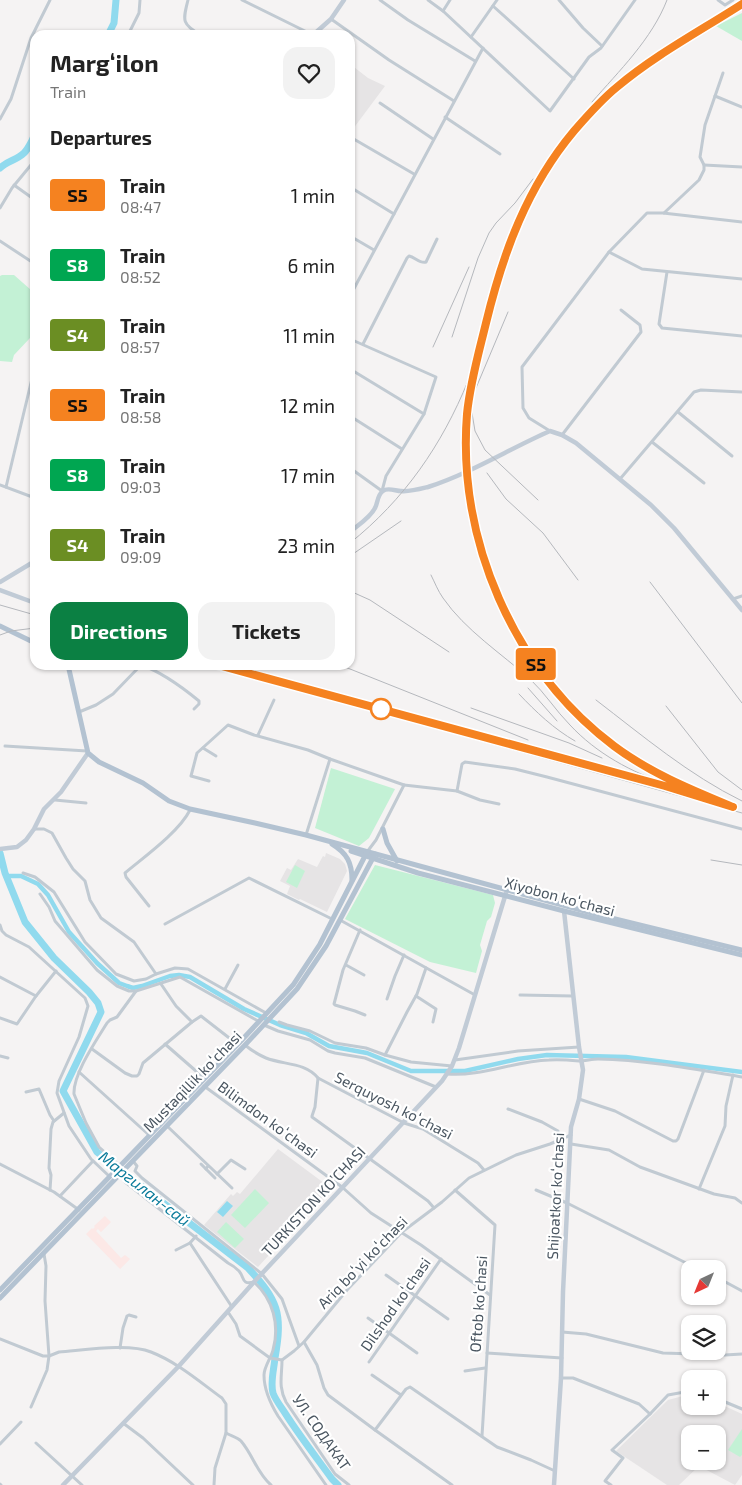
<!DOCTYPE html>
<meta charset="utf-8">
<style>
:root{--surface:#fff;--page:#f2f2f2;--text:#222;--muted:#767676;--accent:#0b8043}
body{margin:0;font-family:"Exo 2",sans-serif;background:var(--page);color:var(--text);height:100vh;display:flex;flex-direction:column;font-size:19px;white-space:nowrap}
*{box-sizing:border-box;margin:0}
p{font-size:16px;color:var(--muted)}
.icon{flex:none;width:28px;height:28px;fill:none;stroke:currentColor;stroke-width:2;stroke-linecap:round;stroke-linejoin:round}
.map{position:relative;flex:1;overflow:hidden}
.details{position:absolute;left:30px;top:30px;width:325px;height:640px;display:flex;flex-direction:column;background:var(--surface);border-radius:15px;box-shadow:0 1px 4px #0004}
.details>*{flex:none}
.badge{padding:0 10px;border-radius:4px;font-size:18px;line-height:32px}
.needle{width:32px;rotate:223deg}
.buttons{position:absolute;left:681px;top:1260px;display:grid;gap:10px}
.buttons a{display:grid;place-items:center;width:45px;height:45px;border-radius:10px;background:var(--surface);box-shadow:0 1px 4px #0004;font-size:25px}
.map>.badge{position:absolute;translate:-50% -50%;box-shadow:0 0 0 2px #fff}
h2{padding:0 20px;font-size:19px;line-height:45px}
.round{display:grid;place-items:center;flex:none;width:52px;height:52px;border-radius:15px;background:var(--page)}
.overview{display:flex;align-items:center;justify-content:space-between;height:85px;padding:0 20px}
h1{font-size:24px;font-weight:700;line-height:38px}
.action{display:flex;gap:10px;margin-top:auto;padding:10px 20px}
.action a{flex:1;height:58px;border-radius:15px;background:var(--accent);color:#fff;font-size:20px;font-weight:700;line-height:58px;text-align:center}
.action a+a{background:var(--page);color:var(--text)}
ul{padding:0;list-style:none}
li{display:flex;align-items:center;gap:15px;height:70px;padding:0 20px}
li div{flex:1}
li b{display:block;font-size:19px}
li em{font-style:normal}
li .badge{min-width:55px;font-weight:700;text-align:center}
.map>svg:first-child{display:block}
</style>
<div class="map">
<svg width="742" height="1485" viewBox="0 0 742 1485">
<rect width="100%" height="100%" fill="#f5f3f3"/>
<g fill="#e6e4e5" fill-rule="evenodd">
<path d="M 350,64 L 368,78 L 385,86 L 350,133 Z"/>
<path d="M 326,853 L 340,859 L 345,864 L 347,871 L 327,912 L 300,899 L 299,900 L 287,894 L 290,886 L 280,881 L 287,868 L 291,870 L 298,859 L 317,867 L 323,856 L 325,857 Z"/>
<path d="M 278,1149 L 328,1186 L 325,1189 L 327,1192 L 258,1267 L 204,1225 L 231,1194 L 233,1196 L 237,1192 L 240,1194 Z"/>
<path d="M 683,1396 L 690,1397 L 690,1406 L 718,1406 L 718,1403 L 742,1414 L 742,1475 L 735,1485 L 699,1466 L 679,1485 L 667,1485 L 616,1451 L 668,1400 ZM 690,1434 L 718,1434 L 718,1461 L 690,1461 Z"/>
</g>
<path fill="#fce8e6" d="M 105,1216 L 111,1222 L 101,1232 L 98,1229 L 96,1231 L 121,1258 L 125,1255 L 130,1259 L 120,1269 L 86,1234 L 92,1228 L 93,1229 L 95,1227 L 94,1226 Z"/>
<g fill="#c3f1d5">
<path d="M 742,13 L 742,41 L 716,26 Z"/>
<path d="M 2,275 L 14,275 L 31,290 L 35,287 L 35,329 L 33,329 L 30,338 L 14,355 L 12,362 L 0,361 L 0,276 Z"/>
<path d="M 331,768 L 395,789 L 369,838 L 359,846 L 315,828 Z"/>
<path d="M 295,865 L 305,871 L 297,888 L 286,882 Z"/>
<path d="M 375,865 L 493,895 L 495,903 L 491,917 L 487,921 L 480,945 L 482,951 L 476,973 L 430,962 L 345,919 Z"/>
<path d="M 255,1189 L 269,1203 L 245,1228 L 231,1215 Z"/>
<path d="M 226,1222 L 244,1239 L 235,1248 L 217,1232 Z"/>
<path d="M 742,1429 L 742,1455 L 740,1457 L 728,1450 Z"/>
</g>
<path fill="#90daee" d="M 227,1201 L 233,1206 L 223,1217 L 217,1212 Z"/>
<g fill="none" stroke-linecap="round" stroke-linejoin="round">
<path stroke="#90daee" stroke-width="4.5" d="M 7,876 L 21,876 L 38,884 L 48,895 L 69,932 L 97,963 L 119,983 L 127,986 L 133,988 L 142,986 L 170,976 L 179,975 L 190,977 L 244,1009 L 280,1025 L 306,1033 L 329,1046 L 367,1053 L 411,1071 L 465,1071 L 518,1059 L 547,1055 L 626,1057 L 742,1072"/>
<g stroke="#90daee" stroke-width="7">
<path d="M 108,35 L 114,23 L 116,0"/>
<path d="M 0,168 C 7,161 17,160 24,153 C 28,149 34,138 35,132 C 36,121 31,111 35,100"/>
<path d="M 0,853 L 5,873 L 25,922 L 54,958 L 89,992 L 98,1003 L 101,1012 L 63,1091 L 97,1152 L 248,1268 C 278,1300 283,1313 275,1358 C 274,1369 270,1382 273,1393 C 275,1399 281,1407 285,1413 C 299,1435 316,1457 332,1479 L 338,1485"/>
</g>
<g stroke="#c1cad2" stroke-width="3">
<path d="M 188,0 C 183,20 181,24 201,35"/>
<path d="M 242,0 L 313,35"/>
<path d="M 380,0 L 408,20 L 475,61"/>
<path d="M 428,0 L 443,11 L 550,111 L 589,57 L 601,48 L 635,0"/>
<path d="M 559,0 L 583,28 L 602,46"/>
<path d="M 718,0 L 725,5 L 733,0"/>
<path d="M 493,6 L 574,79"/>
<path d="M 443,11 L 450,0"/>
<path d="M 331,19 L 389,60 L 454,101"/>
<path d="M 128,35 L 139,13 L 140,0"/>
<path d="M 471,37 L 497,0"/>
<path d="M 715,96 L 742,107"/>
<path d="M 380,103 L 433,139"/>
<path d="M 445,117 L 500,154"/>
<path d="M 0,119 L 11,99 L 31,38 L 50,0"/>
<path d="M 352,138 L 414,174"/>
<path d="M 704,165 L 742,167"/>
<path d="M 14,185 L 35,200"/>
<path d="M 350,187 L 394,214"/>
<path d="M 0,208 L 12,188 L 35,160"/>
<path d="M 664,213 L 699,180 L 704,170 L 704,165 L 700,157 L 705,125 L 723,73"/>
<path d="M 350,236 L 374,250"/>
<path d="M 0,241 L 35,264"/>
<path d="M 609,252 L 642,269 L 742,279"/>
<path d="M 667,272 L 659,324 L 662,328 L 742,336"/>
<path d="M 350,296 L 483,48"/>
<path d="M 350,339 L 436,377 L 424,414 L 386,476 L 382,491 L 350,468"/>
<path d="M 363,344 L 407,258 L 409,256 C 415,257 420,264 426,262 L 437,239"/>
<path d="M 350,369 L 424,414"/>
<path d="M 678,412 L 732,456"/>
<path d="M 350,416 L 402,449"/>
<path d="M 550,431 L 529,418 L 523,408 L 522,367 L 609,252 L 647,213 L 663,213 L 742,222"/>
<path d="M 562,435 L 641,332 L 640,325 L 621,310"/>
<path d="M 652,442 L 704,483"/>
<path d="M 620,479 L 694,392 L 701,390 L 742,392"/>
<path d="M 0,485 L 35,498"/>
<path d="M 6,487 L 35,366"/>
<path d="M 733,599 L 742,596"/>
<path d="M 79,712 L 96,705 L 113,694 L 141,665 C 162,672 182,687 199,701 L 199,704 L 194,709"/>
<path d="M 258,735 L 274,700"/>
<path d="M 5,746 L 87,751"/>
<path d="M 203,748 L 216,756"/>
<path d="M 209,781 L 191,776 L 197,753 L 228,725 L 254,735 L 308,750 L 330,759 L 404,785 L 376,840 L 367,852"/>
<path d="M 404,785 L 457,791 L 462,764 L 465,762 L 515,769 L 547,777 L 742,829"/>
<path d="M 457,791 L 480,800 L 499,804"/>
<path d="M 55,800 L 86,803"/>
<path d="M 34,829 L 44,829 L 52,833 L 66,858 L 73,869 L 85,881 L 90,900 L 101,918 L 134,942 L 156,974 L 175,968 L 188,969 L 266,1013"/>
<path d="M 306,835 L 330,759"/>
<path d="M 23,873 L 35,877 L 54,892 L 85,942 L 116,974 L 134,981 L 146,979 L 156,974"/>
<path d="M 40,894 L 49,907 L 55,921 L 97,970 L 117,986 L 129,991 L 136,991 L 180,977 L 258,1021"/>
<path d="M 149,906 L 126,877 L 125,873 C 144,857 179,832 190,810"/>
<path d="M 340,920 L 475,995"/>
<path d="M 165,924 L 249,878 L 332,919"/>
<path d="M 0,925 L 2,931 L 6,935 L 29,947 L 85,998 L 88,1006 L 79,1037 L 59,1081 L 57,1093 L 69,1126 L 91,1159 L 109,1176"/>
<path d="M 360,930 L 343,970 L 334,1004 L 335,1005 L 355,1011 L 365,1015"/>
<path d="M 346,965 L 364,975"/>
<path d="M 426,968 L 417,994 L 407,1012 L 385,1055 L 411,1062 L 452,1066"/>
<path d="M 0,977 L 36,996"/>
<path d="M 161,984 L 176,1006 L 192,1022"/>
<path d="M 225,989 L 238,965"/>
<path d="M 520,995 L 573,996"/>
<path d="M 416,996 L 436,1009 L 433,1022"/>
<path d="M 387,999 L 395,976 L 404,955"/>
<path d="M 0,1018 L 17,1024 L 36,996 L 56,971"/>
<path d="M 279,1022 L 287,1025 L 310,1031 L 335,1043 L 366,1048 L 385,1055"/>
<path d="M 264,1025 L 278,1031 L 310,1040 L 328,1051 L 335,1053 L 365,1058 L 436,1087"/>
<path d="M 165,1044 L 204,1078"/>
<path d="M 245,1045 C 251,1050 259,1055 266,1058 C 283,1065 305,1062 318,1078 L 315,1107 L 312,1116 L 312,1117 L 428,1201 L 434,1208"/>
<path d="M 92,1049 L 125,1073 L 132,1076 L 137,1076 L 139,1074 L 143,1063 L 192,1022 L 201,1016 L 237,1044"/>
<path d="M 0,1056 L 8,1058"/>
<path d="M 455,1060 L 518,1051 L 579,1047"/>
<path d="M 79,1072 L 149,1135"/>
<path d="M 447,1074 C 481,1077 514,1061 549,1060 C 559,1059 569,1060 579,1061 C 585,1061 592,1059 598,1059 C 646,1060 694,1069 742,1077"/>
<path d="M 318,1078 L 404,1123 L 423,1129 L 478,1163 L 484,1170"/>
<path d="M 204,1086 L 342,1187 L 371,1213 L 421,1245 L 490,1295"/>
<path d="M 26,1092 L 39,1089 L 50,1115 L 54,1121"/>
<path d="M 579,1099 L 615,1111 L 673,1141 L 676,1141 L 678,1139 L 704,1070"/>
<path d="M 508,1109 L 542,1122 L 558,1131 L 558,1140"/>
<path d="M 167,1126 L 232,1188"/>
<path d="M 571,1144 L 609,1150 L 640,1167 L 714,1194 L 735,1198 L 742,1203"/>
<path d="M 133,1161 L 137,1166 L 135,1171 L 142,1178 L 262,1274 L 282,1299 L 299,1346"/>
<path d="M 0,1164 L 54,1192 L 79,1210"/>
<path d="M 201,1164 L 206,1169"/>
<path d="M 119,1165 L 99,1147 L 86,1123 L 74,1094 C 73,1074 96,1041 107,1023 L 110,1020 L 117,1017 L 136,991"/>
<path d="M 208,1166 L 206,1169 L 215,1178"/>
<path d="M 217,1174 L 231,1160 L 245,1169"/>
<path d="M 125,1182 L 228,1263 C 232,1265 236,1268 239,1271 C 245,1278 241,1285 254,1282 C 273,1299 280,1325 273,1350 C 271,1358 264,1367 264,1375 C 264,1390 270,1403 278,1416 L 326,1485"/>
<path d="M 699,1189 L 725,1126 L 726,1106 L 733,1075"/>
<path d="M 50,1190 L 51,1175 L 49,1168 L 51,1129 L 53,1122 L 64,1113"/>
<path d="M 455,1190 L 495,1225 L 482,1436"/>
<path d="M 536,1190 L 567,1203 L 698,1269"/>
<path d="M 60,1196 L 93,1161"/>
<path d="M 196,1236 L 190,1243 L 232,1307"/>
<path d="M 176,1250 L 190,1243"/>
<path d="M 386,1275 L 448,1319"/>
<path d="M 718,1278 L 742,1291"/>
<path d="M 228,1312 L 236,1324 L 240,1336 L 270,1358 L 282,1360 L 294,1351 L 304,1342 L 347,1290 L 402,1232 L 442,1202 L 469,1178 L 516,1155 L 550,1144 L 571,1135"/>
<path d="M 368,1318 L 417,1353"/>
<path d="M 562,1332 L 586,1334 L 663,1353 L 725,1355 L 742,1354"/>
<path d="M 0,1339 L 43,1356 L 49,1356 L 59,1352 C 85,1350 129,1343 151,1352 C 177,1362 200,1382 222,1398 L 226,1404 L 226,1433 L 215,1468 L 214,1485"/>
<path d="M 304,1342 L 317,1365 L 324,1388 L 328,1395 L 375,1430 L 406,1389 L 410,1387 L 497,1447 L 531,1460 L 555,1471"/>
<path d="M 120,1348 L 123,1328 L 127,1316 L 129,1315 L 136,1317"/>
<path d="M 487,1353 L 562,1358"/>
<path d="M 282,1360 C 282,1377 278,1386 286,1402 L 335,1474 L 349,1485"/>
<path d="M 369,1362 L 441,1259"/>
<path d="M 465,1371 L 485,1368"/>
<path d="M 372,1375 L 401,1395"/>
<path d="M 561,1378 L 573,1378 L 639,1404 L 650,1414 L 668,1395 L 690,1391"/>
<path d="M 718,1399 L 742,1409"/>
<path d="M 31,1407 L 47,1370 L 49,1356 L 45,1301 L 46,1266 L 44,1254"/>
<path d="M 123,1423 L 143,1438 L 193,1485"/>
<path d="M 375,1430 L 452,1485"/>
<path d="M 226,1433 C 231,1436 237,1437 241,1441 C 253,1455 257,1473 271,1485"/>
<path d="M 36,1443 L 82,1485"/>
<path d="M 0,1444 L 21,1422"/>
<path d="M 0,1484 L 1,1485"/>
<path d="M 611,1485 L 605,1481 L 623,1458 L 612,1450 L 650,1414"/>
</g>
<g stroke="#c1cbd6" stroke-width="4.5">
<path d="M 313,35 L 331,19 L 344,0"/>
<path d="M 350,532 C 358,525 370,518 375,508 C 378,503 377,495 383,491 C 387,487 396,491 401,491 C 409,492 420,489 428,487 C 471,473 509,449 550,431 L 562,435 L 576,443 L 651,505 L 674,528 L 742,610"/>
<path d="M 0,582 L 35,561"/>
<path d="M 0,590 L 35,603"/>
<path d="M 0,849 L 17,847 L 26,840 L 34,829 L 44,809 L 61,792 L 88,753"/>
<path d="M 63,1485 L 178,1367 L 254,1282 L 442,1081 L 452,1066 L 459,1048 L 506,893"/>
<path d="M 554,1485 L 561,1378 L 563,1292 L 571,1127 L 579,1099 L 583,1070 L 579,1047 L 564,911"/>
</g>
<g stroke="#b3c2d1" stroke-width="5">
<path d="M 0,626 L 35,643"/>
<path d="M 68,665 L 88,753 L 99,762 L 143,783 L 169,801 L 190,809 L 255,823 L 306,835 L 603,916 L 742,950"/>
<path d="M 383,829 L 387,843 L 397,861"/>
<path d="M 332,844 C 347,853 352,863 352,880"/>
<path d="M 351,851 L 418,873 L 564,911 L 742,955"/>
<path d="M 0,1290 L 240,1042 L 293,985 L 320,944 L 367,852"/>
<path d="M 0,1298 L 245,1045 L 297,989 L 326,946 L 375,854"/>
</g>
<g stroke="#b5b8bd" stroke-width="1">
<path d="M 592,102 C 619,71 652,39 667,0"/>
<path d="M 452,337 L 478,258 L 489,233 L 496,223 L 515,203 L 533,179"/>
<path d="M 433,347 L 469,267"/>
<path d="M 476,388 L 508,312"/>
<path d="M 472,413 L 475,431 L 485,450 L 538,500"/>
<path d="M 487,473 L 506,499 L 543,533 L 578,580"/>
<path d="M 350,543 C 404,500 442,445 468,381"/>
<path d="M 350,556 L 401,521"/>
<path d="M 431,575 C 435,583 438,591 443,598 C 465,630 502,654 530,679 C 545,693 556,711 570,725 C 596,753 632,773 668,784"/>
<path d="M 650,582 L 742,703"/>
<path d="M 350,591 L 370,600 L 449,652"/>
<path d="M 0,605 L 35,615"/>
<path d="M 0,635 L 11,631 L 35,628"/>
<path d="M 207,665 L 742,813"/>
<path d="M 340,665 L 528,740"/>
<path d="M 528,688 L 557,721"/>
<path d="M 519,694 C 536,712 554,729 575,741"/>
<path d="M 596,700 C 643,736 689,775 742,801"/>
<path d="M 666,706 L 718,772 L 742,790"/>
<path d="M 471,708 L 569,743 L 602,758"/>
<path d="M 733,807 C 692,790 650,773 614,746 C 513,670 457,539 467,414 C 470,383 479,352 486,322 C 503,253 527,187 574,131 C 587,116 601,100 617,87 C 656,55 700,31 742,4"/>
<path d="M 711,860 L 742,865"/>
</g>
</g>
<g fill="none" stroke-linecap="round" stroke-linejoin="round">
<g stroke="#fff" stroke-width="11">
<path id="line" d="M 218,665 L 665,786 L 733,807 C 692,790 650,773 614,746 C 513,670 457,539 467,414 C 470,383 479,352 486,323 C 503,253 527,187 574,131 C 587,116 601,100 617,87 C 655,55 700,31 742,4"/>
</g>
<use href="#line" stroke="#f58220" stroke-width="8"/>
</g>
<circle fill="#fff" stroke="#f58220" stroke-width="2.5" cx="381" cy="709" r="10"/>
<g text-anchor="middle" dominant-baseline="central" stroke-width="4.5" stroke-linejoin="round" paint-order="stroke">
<g font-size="15" fill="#4a5661" stroke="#fff">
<text transform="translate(560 896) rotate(15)">Xiyobon koʻchasi</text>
<text transform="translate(192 1081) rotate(-46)">Mustaqillik koʻchasi</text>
<text transform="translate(394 1105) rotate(27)">Serquyosh koʻchasi</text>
<text transform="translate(268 1119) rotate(36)">Bilimdon koʻchasi</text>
<text transform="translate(555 1196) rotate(-87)">Shijoatkor koʻchasi</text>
<text transform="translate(313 1201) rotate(-47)">TURKISTON KO’CHASI</text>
<text transform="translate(362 1262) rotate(-46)">Ariq boʻyi koʻchasi</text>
<text transform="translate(395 1304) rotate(-55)">Dilshod koʻchasi</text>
<text transform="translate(478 1304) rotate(-86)">Oftob koʻchasi</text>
<text transform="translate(322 1432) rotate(55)">УЛ. СОДАКАТ</text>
</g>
<g font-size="16" font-style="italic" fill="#0c7c9b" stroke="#fff">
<text transform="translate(145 1188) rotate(38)">Маргилан-сай</text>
</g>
</g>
</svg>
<div class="buttons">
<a><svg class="needle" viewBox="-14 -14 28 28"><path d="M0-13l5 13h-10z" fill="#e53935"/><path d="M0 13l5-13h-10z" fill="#767676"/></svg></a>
<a><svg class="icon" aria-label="layers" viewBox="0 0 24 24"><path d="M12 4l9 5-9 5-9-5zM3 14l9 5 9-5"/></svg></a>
<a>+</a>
<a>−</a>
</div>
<b class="badge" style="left:536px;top:664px;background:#f58220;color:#111">S5</b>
<section class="details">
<div class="overview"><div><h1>Margʻilon</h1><p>Train</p></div><a class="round"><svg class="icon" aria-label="heart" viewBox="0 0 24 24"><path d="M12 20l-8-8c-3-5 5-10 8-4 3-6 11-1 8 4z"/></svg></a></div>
<h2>Departures</h2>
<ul>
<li><span class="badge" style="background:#f58220;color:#111">S5</span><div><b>Train</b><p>08:47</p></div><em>1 min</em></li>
<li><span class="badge" style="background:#00a651;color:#fff">S8</span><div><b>Train</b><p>08:52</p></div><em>6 min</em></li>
<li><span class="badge" style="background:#6b8e23;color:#fff">S4</span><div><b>Train</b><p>08:57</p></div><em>11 min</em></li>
<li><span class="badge" style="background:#f58220;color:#111">S5</span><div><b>Train</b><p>08:58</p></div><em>12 min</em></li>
<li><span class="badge" style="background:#00a651;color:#fff">S8</span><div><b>Train</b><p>09:03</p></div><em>17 min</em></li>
<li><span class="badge" style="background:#6b8e23;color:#fff">S4</span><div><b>Train</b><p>09:09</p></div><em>23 min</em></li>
</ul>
<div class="action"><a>Directions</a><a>Tickets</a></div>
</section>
</div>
